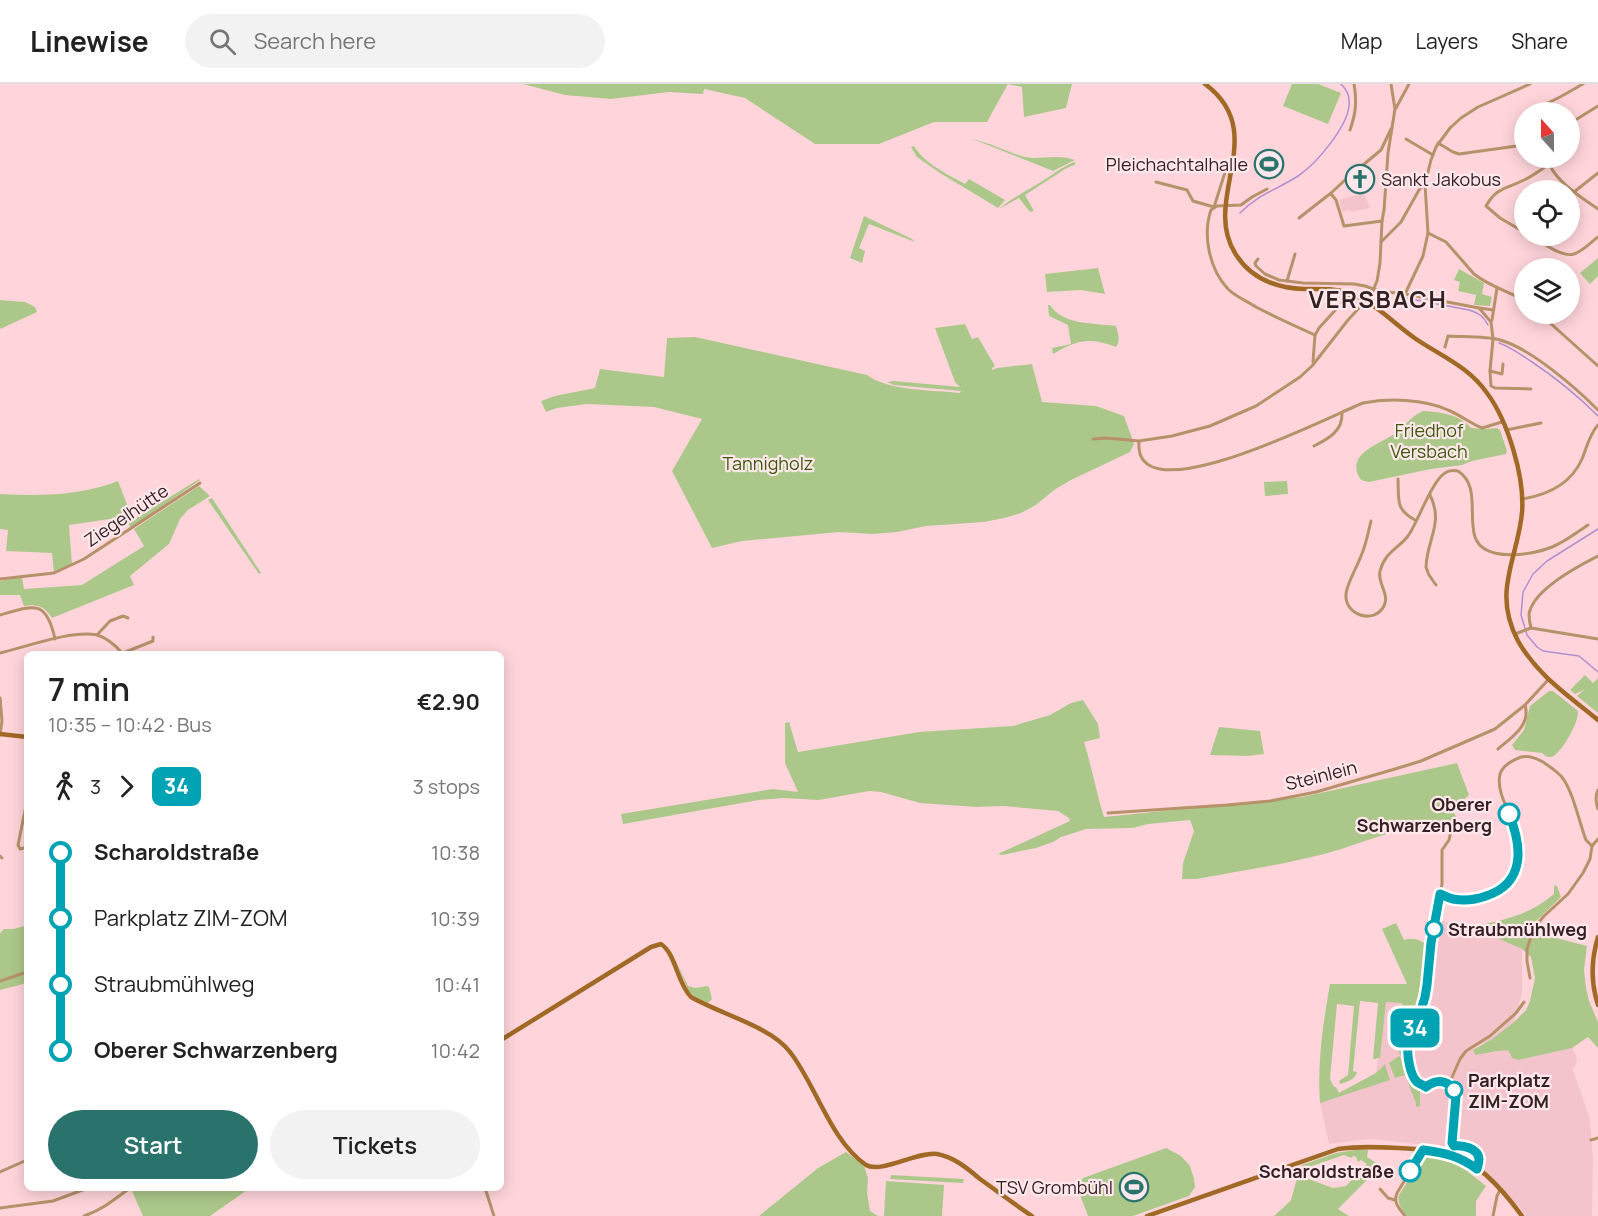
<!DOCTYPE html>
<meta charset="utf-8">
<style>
:root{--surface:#fff;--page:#f2f2f2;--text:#222;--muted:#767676;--line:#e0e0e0;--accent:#2a736d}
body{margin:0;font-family:Manrope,sans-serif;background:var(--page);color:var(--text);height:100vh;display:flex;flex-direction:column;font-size:22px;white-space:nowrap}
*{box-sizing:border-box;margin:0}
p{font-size:20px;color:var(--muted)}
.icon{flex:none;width:33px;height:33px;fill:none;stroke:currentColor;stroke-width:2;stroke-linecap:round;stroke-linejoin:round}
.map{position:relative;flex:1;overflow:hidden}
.side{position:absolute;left:24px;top:567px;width:480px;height:540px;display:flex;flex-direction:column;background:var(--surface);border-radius:9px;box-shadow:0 3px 15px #0003}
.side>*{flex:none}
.badge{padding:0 12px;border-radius:9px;font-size:21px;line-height:39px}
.needle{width:39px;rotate:339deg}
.fabs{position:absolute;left:1514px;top:18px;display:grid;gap:12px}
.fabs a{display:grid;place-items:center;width:66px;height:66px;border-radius:50%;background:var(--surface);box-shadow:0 3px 15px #0003;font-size:30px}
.map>.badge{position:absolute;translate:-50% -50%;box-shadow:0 0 0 3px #fff}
.legs{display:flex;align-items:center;gap:9px;height:66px;padding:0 24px;font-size:20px}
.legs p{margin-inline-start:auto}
.head{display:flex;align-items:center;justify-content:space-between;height:102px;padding:0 24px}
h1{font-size:33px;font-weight:600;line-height:45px}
.action{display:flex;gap:12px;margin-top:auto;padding:12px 24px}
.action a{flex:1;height:69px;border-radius:36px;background:var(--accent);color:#fff;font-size:24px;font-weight:600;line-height:69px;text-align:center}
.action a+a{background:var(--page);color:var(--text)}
ul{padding:0 24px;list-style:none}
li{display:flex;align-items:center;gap:21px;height:66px;font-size:22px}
li i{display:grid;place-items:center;width:9px;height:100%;margin:0 8px;background:currentColor}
li i::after{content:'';width:15px;height:15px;margin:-8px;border:4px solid;border-radius:50%;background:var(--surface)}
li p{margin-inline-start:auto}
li:first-child i{background:linear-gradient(#0000 50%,currentColor 0)}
li:last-child i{background:linear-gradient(currentColor 50%,#0000 0)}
header{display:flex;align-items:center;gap:36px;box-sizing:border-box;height:84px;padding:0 30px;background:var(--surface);border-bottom:2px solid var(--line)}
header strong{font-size:28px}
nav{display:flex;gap:33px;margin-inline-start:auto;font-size:21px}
.search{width:420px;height:54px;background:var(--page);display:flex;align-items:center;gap:15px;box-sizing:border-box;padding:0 21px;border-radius:33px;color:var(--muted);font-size:22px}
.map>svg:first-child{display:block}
</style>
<header>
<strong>Linewise</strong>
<div class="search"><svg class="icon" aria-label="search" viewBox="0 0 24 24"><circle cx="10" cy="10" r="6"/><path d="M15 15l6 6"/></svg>Search here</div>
<nav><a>Map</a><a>Layers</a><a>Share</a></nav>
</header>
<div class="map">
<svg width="1598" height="1132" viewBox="0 0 1598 1132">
<rect width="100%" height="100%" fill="#ffd5db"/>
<g fill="#f4c4cc">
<path d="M 1364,109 L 1370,124 L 1352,128 L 1349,126 L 1342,128 L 1339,116 Z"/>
<path d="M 1438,836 L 1478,846 L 1522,865 L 1522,909 L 1514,938 L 1492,955 L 1476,963 L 1473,966 L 1475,970 L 1492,969 L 1505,965 L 1509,967 L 1518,976 L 1572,964 L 1576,971 L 1577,977 L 1573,986 L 1590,1035 L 1593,1076 L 1592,1132 L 1526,1132 L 1517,1120 L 1472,1075 L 1448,1063 L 1370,1055 L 1329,1060 L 1320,1019 L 1376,989 L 1385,915 L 1427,911 Z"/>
</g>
<g fill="#acc78a">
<path d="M 523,0 L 1072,0 L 1066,24 L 1024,33 L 1022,3 L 1008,0 L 987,38 L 934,38 L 879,60 L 815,60 L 745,14 L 704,5 L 703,10 L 669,8 L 611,15 L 565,11 Z"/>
<path d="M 1292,0 L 1318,0 L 1341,9 L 1328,40 L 1283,22 Z"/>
<path d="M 970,54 C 979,57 988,59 997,63 C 1009,67 1019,73 1033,74 C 1047,74 1060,71 1075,76 L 1053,87 Z"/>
<path d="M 914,62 C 925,80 947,90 965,100 L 969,95 L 1005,116 L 998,124 L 940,89 L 917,73 L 911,63 Z"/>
<path d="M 1074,78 L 1076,80 L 1065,85 L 1025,111 L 1034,127 L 1030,128 L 1019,114 L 999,125 C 1012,114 1026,107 1041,98 C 1052,91 1062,83 1074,78 Z"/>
<path d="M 864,132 L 912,155 L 915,158 L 869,140 L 859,164 L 865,167 L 862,179 L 850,174 Z"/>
<path d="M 1598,174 L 1598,192 L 1590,200 L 1580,189 Z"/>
<path d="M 1098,184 L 1105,210 L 1081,206 L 1047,208 L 1045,190 Z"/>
<path d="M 1459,185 L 1484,199 L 1482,210 L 1492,213 L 1490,222 L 1474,221 L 1476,211 L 1458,207 L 1460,198 L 1454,196 Z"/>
<path d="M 0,216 L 25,218 L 35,223 L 37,228 L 0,245 Z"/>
<path d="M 1048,221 L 1050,221 C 1062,241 1095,239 1116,242 C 1118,249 1121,257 1116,263 C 1088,253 1078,256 1053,270 L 1052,264 L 1071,260 L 1068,241 L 1049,232 Z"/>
<path d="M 965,240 L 972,255 L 978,253 L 995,282 L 992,284 L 992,286 L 997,284 L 1032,280 L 1042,318 L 1096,322 L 1124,332 L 1134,360 L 1130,368 L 1071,396 L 1054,406 L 1036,421 L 1021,429 L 1004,434 L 984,438 L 926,442 L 897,448 L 873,450 L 839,448 L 742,457 L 712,464 L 672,387 L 702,335 L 654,323 L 587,320 L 557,324 L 546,328 L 541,317 L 555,312 L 595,304 L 600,285 L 664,293 L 667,254 L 695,253 L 867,291 C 888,307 933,306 960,309 L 961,307 L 894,301 L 887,298 L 894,297 L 960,303 L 955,298 L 935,244 Z"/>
<path d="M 1423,327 C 1440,328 1459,330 1471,344 L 1485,345 L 1497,344 L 1500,346 L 1507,367 L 1506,370 L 1472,377 L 1462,381 L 1431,385 L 1369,398 C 1363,397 1360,396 1358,391 C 1348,367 1384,359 1397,348 C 1406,341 1411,332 1423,327 Z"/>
<path d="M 199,395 L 200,396 L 131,444 L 124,433 L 69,441 L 72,481 L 54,489 L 52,469 L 6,467 L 8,446 L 0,445 L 0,410 C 40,412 80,412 118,397 L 133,436 Z"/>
<path d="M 1287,397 L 1288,410 L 1265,412 L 1264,398 Z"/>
<path d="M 199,402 L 210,412 L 188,426 L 180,435 L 169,460 L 130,492 L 134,501 L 52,534 C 44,522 37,520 24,522 L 20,511 L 0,511 L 0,497 L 22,493 L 24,505 L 82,501 L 144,462 L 134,445 Z"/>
<path d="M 212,414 L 261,489 L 259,490 L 208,416 Z"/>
<path d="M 1585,591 L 1593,599 L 1598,594 L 1598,629 L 1577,612 L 1584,606 L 1575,610 L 1570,606 Z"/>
<path d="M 1549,607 L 1553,607 L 1578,627 C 1579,639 1562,668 1552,673 L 1547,673 L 1542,669 L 1515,666 L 1512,661 L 1524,646 L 1530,622 Z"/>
<path d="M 1083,616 L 1098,640 L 1100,654 L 1084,658 C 1092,683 1096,708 1104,733 L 1302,713 L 1457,679 L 1469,711 L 1452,726 L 1457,734 L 1450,742 C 1406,738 1365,759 1324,770 C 1282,781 1238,787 1196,795 L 1182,795 L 1183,779 L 1194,747 L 1190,736 L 1148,740 L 1133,744 L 1086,745 L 1061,753 L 1053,758 L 1036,764 L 1002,771 L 998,770 L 1070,737 L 1069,734 L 1058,727 L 1003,722 L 976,723 L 920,719 L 881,708 L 869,707 L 819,716 L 783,714 L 759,716 L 623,740 L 621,730 L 773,705 L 798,708 L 785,679 L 785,639 L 789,638 L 798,668 L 919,648 L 1013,642 L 1050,631 L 1071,619 Z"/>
<path d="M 1219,643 L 1260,647 L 1264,670 L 1248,672 L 1210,671 Z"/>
<path d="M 1554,801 L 1557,802 L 1561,813 L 1536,837 L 1537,849 L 1587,862 L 1584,886 L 1586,904 L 1589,917 L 1598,938 L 1598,964 L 1588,953 L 1572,964 L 1518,976 L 1512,974 L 1509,967 C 1502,965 1484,970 1475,971 L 1473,966 L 1492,955 L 1514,938 L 1526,926 L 1530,917 L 1535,894 L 1531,873 L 1522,865 L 1478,846 L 1481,841 C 1510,834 1530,830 1554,810 Z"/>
<path d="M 1396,839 L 1404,856 C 1411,854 1417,854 1424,859 L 1428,859 L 1426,900 L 1421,922 L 1410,954 L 1405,963 L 1406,978 L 1399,969 L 1402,919 L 1386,918 L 1380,974 L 1373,975 L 1378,919 L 1360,917 L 1353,987 L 1357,988 C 1356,995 1347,998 1340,1000 L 1339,997 L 1348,991 L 1354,922 L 1337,920 L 1330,995 L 1334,1003 L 1336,1003 L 1339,1009 L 1376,989 L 1385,980 L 1390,996 L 1320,1019 C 1317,979 1323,940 1330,900 L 1407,900 L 1382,845 Z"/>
<path d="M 25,842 L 27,858 L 27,899 L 0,906 L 0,849 L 4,845 L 13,845 Z"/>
<path d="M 669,863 L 688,902 L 695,904 L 707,902 L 709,903 L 712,915 L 708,919 L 697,914 L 689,908 Z"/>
<path d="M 1399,972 C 1406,982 1410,997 1420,1004 L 1420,1022 L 1416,1023 L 1416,1019 L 1405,991 L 1395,994 L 1389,979 Z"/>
<path d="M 1166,1064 L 1181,1072 L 1190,1082 L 1194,1095 L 1195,1103 L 1189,1112 L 1133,1132 L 1088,1132 L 1080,1111 L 1078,1113 L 1079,1098 L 1083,1094 Z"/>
<path d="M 1355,1066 L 1368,1066 L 1367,1073 L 1381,1082 L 1338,1125 L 1349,1132 L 1274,1132 L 1285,1122 L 1291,1116 L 1298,1091 L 1333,1104 L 1346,1102 L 1367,1080 L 1361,1076 L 1358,1078 L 1356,1073 L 1353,1072 L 1352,1074 L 1344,1071 L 1300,1086 L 1302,1081 L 1336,1069 Z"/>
<path d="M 846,1068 L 864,1082 L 868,1094 L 867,1108 L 870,1127 L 878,1132 L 759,1132 L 818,1084 Z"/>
<path d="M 1425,1070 L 1446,1072 L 1445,1075 L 1458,1080 L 1486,1102 L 1476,1117 L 1476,1132 L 1407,1132 C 1402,1126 1397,1120 1399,1111 Z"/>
<path d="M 891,1091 L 964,1095 L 963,1099 L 890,1095 Z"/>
<path d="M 886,1097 L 944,1101 L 942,1132 L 884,1132 Z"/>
<path d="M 136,1104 L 250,1104 L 210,1132 L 143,1132 L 132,1107 Z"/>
</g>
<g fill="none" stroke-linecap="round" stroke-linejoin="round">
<g stroke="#b08fcf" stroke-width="1.5">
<path d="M 1240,129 C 1257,111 1278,105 1298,92 C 1316,80 1352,39 1349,16 C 1349,10 1345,4 1341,0"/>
<path d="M 1406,214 L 1469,226 C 1479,229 1483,232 1488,241"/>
<path d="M 1499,259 C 1511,263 1521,271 1532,278 C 1556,294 1578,312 1598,332"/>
<path d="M 1598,445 L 1547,477 L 1533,490 L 1523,508 L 1521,531 L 1527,551 L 1537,563 L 1543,567 L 1579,572 L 1598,588"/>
</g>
<g stroke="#b79169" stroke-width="3">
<path d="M 1540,23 L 1560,13 L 1583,0"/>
<path d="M 1396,24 L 1409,0"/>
<path d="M 1569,40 L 1598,22"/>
<path d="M 1350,46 C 1356,29 1357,17 1354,0"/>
<path d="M 1406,55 L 1433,71"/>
<path d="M 1438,59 L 1453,68 L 1459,70 L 1524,61"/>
<path d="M 1548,74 C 1550,94 1582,114 1598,125"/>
<path d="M 1156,98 L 1187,106 L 1193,117 L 1214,123 L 1228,79"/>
<path d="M 1267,105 L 1252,113 L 1241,121 L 1217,122 L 1211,126 C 1202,152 1210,186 1228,205 C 1236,213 1247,217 1256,223 C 1275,233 1295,242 1315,251"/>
<path d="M 1574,108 L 1598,89"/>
<path d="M 1331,110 L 1336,116 L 1344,142 L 1382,137"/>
<path d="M 1299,134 L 1331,109 L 1345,96 L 1381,66 L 1391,45"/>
<path d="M 1524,148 L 1500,134 L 1486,122 C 1497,103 1506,105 1524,96 C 1533,92 1540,86 1548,81"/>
<path d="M 1428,149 L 1446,158 L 1474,190 C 1489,202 1507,207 1524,216"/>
<path d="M 1531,152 C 1542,158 1562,174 1574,170 C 1583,167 1591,158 1598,153"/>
<path d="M 1381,158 L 1401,138 L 1419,106 L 1425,100 L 1431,76 L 1436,63 L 1450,44 L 1461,34 L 1478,23 L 1530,0"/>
<path d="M 1258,175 L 1255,179 L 1256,182 L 1265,190 L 1279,196 L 1303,199 L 1354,200 L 1365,202 L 1379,207 L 1405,210 L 1479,224 L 1491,238 L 1493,255 L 1490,287 L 1491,302 L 1495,304 L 1531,305"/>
<path d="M 1287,197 L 1295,170"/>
<path d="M 1405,210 L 1423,172 L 1428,149 L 1425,100"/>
<path d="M 1480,224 L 1493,226"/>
<path d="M 1540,230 L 1598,282"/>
<path d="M 1492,236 L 1497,204"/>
<path d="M 1445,263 L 1448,252 C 1463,253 1486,252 1500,256 C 1530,264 1575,303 1598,326"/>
<path d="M 1313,278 L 1315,251 L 1319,244 L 1350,210"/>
<path d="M 1490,287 L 1502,290 L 1503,280"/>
<path d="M 1506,346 L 1541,339"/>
<path d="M 1093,355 L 1106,354 L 1139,357 L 1172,352 L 1210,342 L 1256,322 L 1300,293 L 1312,282 L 1348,236 L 1371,211 L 1377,197 L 1380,179 L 1382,137 L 1384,126 L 1388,69 L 1395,25 L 1391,0"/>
<path d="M 1139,358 C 1133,435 1336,329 1363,319 C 1388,314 1424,315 1448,326 C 1460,331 1470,339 1482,344 L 1502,338"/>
<path d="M 1314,362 C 1328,355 1343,347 1342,329"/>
<path d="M 1398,395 C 1399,416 1395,425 1415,436"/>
<path d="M 1430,411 C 1444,439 1427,455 1426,483 L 1429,491 L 1436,501"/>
<path d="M 1522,415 C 1547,411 1571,400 1582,375 C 1587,363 1589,351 1598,341"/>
<path d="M 1371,437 C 1368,449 1366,461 1361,472 C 1357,483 1347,499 1346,510 C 1344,531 1374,541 1384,522 C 1390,510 1377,499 1380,487 C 1385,468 1398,465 1408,452 C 1418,438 1431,398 1445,389 C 1449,386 1453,386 1458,387 C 1480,401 1468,432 1475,453 C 1484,479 1533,471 1552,463 C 1565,458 1576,449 1588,441"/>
<path d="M 0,495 L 54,489 L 84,475 L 200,399"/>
<path d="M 0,531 C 33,522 46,514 55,555"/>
<path d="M 1531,544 C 1530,540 1529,535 1529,530 C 1533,506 1578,482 1598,472"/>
<path d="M 1515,550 L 1531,544 L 1598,555"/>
<path d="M 97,551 L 110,537 L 123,532 L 128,534"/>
<path d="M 0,569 C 26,563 71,546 97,551 C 108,554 116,562 123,570"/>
<path d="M 123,569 L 153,557 L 153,553"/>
<path d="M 0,614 L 2,637 L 0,651"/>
<path d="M 1498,665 C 1512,653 1531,641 1525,621"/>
<path d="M 1598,706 C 1595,712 1596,719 1598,725"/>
<path d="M 27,717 L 18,761 L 20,765 L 27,763"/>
<path d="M 1108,729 L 1227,721 L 1270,717 L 1316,708 L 1395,685 L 1421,677 L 1495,645 L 1525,621 L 1548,596"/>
<path d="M 0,772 L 2,774"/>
<path d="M 1440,810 C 1445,812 1448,814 1453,815 C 1468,818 1484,815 1497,807 C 1507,801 1513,794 1516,783 C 1520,770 1519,755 1514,742 C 1509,726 1496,708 1500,690 C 1503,681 1513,676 1521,673 C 1529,671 1536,674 1543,678 C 1549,682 1556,687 1561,692 C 1573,706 1579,738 1586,756 L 1592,762"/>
<path d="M 1530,894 L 1527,877 L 1527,865 L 1534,844 L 1544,832 L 1568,810 L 1583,789 L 1590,775 L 1592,762 L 1598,755"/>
<path d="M 0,897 L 27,888"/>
<path d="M 1409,980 L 1408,962 L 1422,925 L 1427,901 L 1431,859 L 1442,800 L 1442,766 L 1449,756 L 1452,742"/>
<path d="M 1449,1000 L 1460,975 L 1466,967 L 1490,952 L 1516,929 L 1524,918"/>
<path d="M 1591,1056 L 1598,1054"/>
<path d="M 0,1088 L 27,1076"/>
<path d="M 485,1104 L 494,1132"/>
<path d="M 1380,1105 L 1388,1114 L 1395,1116"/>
<path d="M 0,1124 L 53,1117 L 88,1104"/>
<path d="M 84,1132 C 102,1126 115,1115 130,1104"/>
<path d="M 1405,1132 C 1399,1124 1393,1119 1397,1109 L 1423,1066"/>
<path d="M 1493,1132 L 1497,1112 L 1500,1106"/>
</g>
<g stroke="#a06925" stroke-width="4.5">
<path d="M 1205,0 C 1271,49 1201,114 1235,169 C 1250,194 1275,204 1304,205 C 1319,205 1334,204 1348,209 C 1375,218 1393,239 1416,255 C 1441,272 1469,283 1487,309 C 1508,337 1525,394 1522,429 C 1517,477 1492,508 1518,557 C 1537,591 1569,612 1598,636"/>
<path d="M 0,650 L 27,653"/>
<path d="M 1598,853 C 1591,876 1590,897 1598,921"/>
<path d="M 501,956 L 651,863 L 661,860 C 676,870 677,899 691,913 C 720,930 770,942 790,968 C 816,1001 830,1056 866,1081 C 881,1090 918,1067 937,1070 C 954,1073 967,1084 980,1095 C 997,1107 1014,1120 1032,1132"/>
<path d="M 1147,1132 L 1338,1065 C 1359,1062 1378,1063 1399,1064 C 1417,1065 1436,1065 1454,1071 C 1480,1080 1506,1110 1522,1132"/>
</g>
</g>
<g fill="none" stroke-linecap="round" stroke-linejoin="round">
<g stroke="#fff" stroke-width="14">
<path id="line-1" d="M 1410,1087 L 1423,1066 C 1446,1069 1459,1072 1477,1085 C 1478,1082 1479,1078 1479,1075 C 1478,1064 1463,1061 1454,1062 L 1452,1059 L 1456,1012 C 1452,997 1438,993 1426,1003 C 1425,1002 1418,999 1417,998 C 1410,991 1407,972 1408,963 L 1414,950 L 1425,913 L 1427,901 L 1431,859 L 1440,810 C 1445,812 1448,814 1453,815 C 1464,817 1475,816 1486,812 C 1526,799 1522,762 1509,730"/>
</g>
<use href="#line-1" stroke="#00a3b4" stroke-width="9"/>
</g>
<defs>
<g id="stadium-ring" transform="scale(1.5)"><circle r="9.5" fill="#fee8eb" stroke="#2a736d" stroke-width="1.5"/><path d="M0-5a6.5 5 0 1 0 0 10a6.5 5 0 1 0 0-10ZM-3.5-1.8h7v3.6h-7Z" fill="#2a736d"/></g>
<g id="church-ring" transform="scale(1.5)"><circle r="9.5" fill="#fee8eb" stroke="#2a736d" stroke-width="1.5"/><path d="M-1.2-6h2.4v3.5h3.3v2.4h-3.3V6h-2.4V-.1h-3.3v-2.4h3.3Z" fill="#2a736d"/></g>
</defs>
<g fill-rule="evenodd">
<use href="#stadium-ring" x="1269" y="80"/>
<use href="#church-ring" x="1360" y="95"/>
<use href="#stadium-ring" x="1134" y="1103"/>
</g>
<g fill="#fff" stroke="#00a3b4" stroke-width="3">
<circle cx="1509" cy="730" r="10"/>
<circle cx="1434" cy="845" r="8"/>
<circle cx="1454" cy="1006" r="8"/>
<circle cx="1410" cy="1087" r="10"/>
</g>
<g text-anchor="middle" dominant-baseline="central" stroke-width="4.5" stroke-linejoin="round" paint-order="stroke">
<g font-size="18" fill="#342124" stroke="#fee8eb" text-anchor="end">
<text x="1248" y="80">Pleichachtalhalle</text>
<text x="1381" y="95" text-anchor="start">Sankt Jakobus</text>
<text x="1113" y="1103">TSV Grombühl</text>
</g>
<g font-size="18" fill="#3d570b" stroke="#fee8eb">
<text x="1429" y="346">Friedhof<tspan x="1429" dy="21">Versbach</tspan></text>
<text x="768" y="379">Tannigholz</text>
</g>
<g font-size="18" fill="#342124" stroke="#fee8eb">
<text transform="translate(126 431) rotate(-34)">Ziegelhütte</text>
<text transform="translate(1321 691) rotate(-14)">Steinlein</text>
</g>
<g font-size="18" font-weight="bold" fill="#342124" stroke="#fee8eb" text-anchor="end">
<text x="1492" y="720">Oberer<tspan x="1492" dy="21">Schwarzenberg</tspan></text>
<text x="1448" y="845" text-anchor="start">Straubmühlweg</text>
<text x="1468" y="996" text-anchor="start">Parkplatz<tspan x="1468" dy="21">ZIM-ZOM</tspan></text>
<text x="1394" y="1087">Scharoldstraße</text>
</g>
<g font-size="24" font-weight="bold" letter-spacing="1.5" fill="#342124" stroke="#fee8eb">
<text x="1378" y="214">VERSBACH</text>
</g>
</g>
</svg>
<div class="fabs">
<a><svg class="needle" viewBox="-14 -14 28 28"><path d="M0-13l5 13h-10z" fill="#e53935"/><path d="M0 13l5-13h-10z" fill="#767676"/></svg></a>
<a><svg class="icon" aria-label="locate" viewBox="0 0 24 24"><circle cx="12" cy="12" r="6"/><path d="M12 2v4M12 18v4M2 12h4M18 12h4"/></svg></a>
<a><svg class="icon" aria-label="layers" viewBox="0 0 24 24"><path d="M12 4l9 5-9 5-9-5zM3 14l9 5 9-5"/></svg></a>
</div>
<b class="badge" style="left:1415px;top:944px;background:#00a3b4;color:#fff">34</b>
<section class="side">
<div class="head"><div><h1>7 min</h1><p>10:35 – 10:42 · Bus</p></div><b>€2.90</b></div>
<div class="legs"><svg class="icon" aria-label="walk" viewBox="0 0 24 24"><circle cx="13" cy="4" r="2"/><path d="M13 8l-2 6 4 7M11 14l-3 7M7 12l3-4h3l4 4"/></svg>3<svg class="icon" aria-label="forward" viewBox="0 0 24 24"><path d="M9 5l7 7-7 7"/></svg><b class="badge" style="background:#00a3b4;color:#fff">34</b><p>3 stops</p></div>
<ul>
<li><i style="color:#00a3b4"></i><b>Scharoldstraße</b><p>10:38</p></li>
<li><i style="color:#00a3b4"></i><span>Parkplatz ZIM-ZOM</span><p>10:39</p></li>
<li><i style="color:#00a3b4"></i><span>Straubmühlweg</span><p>10:41</p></li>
<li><i style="color:#00a3b4"></i><b>Oberer Schwarzenberg</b><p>10:42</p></li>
</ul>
<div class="action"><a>Start</a><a>Tickets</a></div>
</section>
</div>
